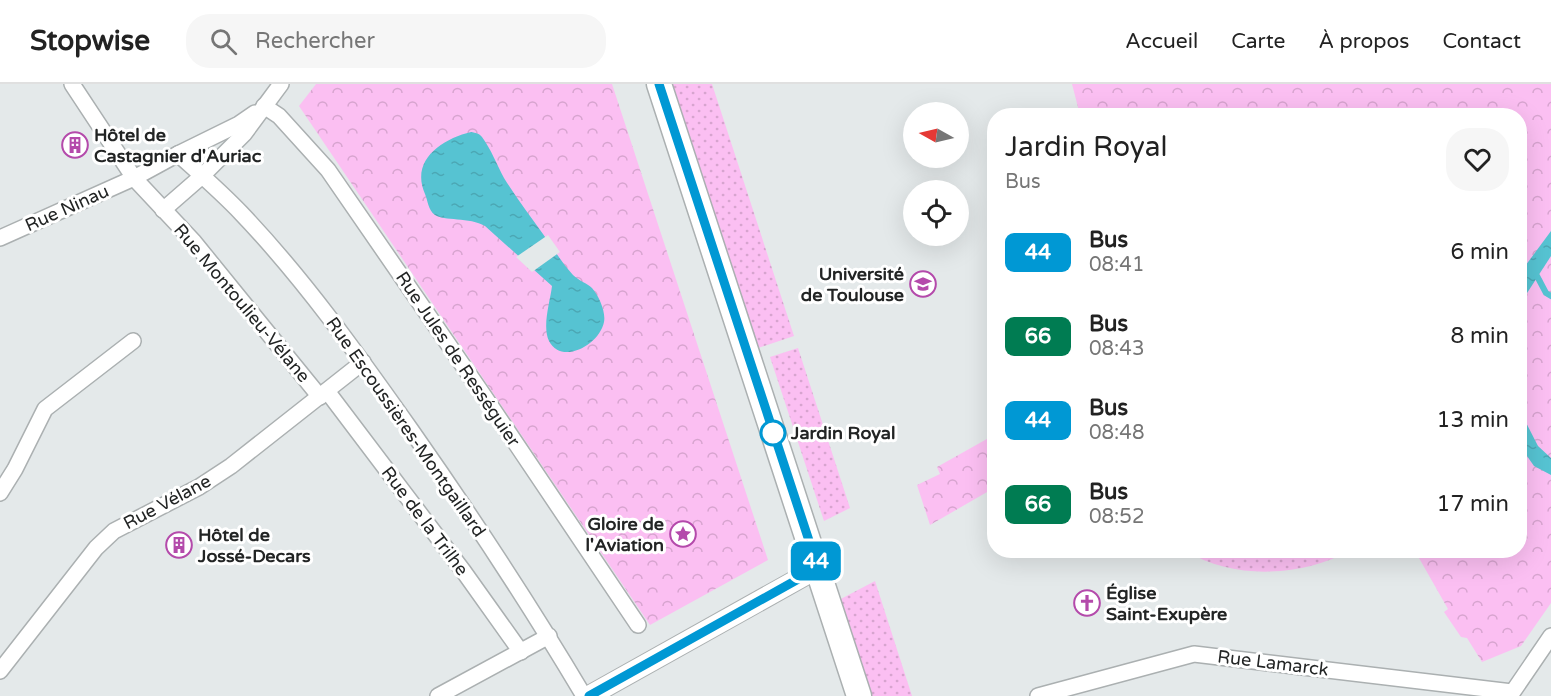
<!DOCTYPE html>
<html lang="fr">
<meta charset="utf-8">
<style>
:root{--surface:#fff;--page:#f6f6f6;--text:#222;--muted:#767676;--line:#e0e0e0}
body{margin:0;font-family:"Varela Round",sans-serif;background:var(--page);color:var(--text);height:100vh;display:flex;flex-direction:column;font-size:22px;white-space:nowrap}
*{box-sizing:border-box;margin:0}
p{font-size:20px;color:var(--muted)}
.icon{flex:none;width:33px;height:33px;fill:none;stroke:currentColor;stroke-width:2;stroke-linecap:round;stroke-linejoin:round}
.map{position:relative;flex:1;overflow:hidden}
.drawer{position:absolute;left:987px;top:24px;width:540px;height:450px;display:flex;flex-direction:column;background:var(--surface);border-radius:24px;box-shadow:0 6px 24px #0002}
.drawer>*{flex:none}
.badge{padding:0 12px;border-radius:9px;font-size:21px;line-height:39px}
.needle{width:39px;rotate:278deg}
.fabs{position:absolute;left:903px;top:18px;display:grid;gap:12px}
.fabs a{display:grid;place-items:center;width:66px;height:66px;border-radius:50%;background:var(--surface);box-shadow:0 6px 24px #0002;font-size:30px}
.map>.badge{position:absolute;translate:-50% -50%;box-shadow:0 0 0 3px #fff}
.round{display:grid;place-items:center;flex:none;width:63px;height:63px;border-radius:24px;background:var(--page)}
.head{display:flex;align-items:center;justify-content:space-between;height:102px;padding:0 18px}
h1{font-size:28px;font-weight:600;line-height:45px}
ul{padding:0;list-style:none}
li{display:flex;align-items:center;gap:18px;height:84px;padding:0 18px}
li div{flex:1}
li b{display:block;font-size:22px}
li em{font-style:normal}
li .badge{min-width:66px;font-weight:700;text-align:center}
header{display:flex;align-items:center;gap:36px;box-sizing:border-box;height:84px;padding:0 30px;background:var(--surface);border-bottom:2px solid var(--line)}
header strong{font-size:28px}
nav{display:flex;gap:33px;margin-inline-start:auto;font-size:21px}
.search{width:420px;height:54px;background:var(--page);display:flex;align-items:center;gap:15px;box-sizing:border-box;padding:0 21px;border-radius:24px;color:var(--muted);font-size:22px}
.map>svg:first-child{display:block}
</style>
<header>
<strong>Stopwise</strong>
<div class="search"><svg class="icon" aria-label="search" viewBox="0 0 24 24"><circle cx="10" cy="10" r="6"/><path d="M15 15l6 6"/></svg>Rechercher</div>
<nav><a>Accueil</a><a>Carte</a><a>À propos</a><a>Contact</a></nav>
</header>
<div class="map">
<svg width="1551" height="612" viewBox="0 0 1551 612">
<defs>
<pattern id="grass-dots" width="8" height="8" patternUnits="userSpaceOnUse" patternTransform="scale(1.5)"><rect width="8" height="8" fill="#fbbff2"/><path d="M2 2h.1M6 6h.1" fill="none" stroke="#d7a4cf" stroke-width="1.8" stroke-linecap="round"/></pattern>
<pattern id="forest-crowns" width="20" height="18" patternUnits="userSpaceOnUse" patternTransform="scale(1.5)"><rect width="20" height="18" fill="#fbbff2"/><path d="M2 6a3 3 0 1 1 6 0M12 15a3 3 0 1 1 6 0" fill="none" stroke="#d7a4cf"/></pattern>
<pattern id="water-ripples" width="26" height="14" patternUnits="userSpaceOnUse" patternTransform="scale(1.5)"><rect width="26" height="14" fill="#56c3d2"/><path d="M2 4q2-2 4 0t4 0M15 11q2-2 4 0t4 0" fill="none" stroke="#4ba7b4"/></pattern>
</defs>
<rect width="100%" height="100%" fill="#e4e9ea"/>
<g fill="url(#grass-dots)">
<path d="M 668,0 L 712,0 L 794,252 L 755,265 Z"/>
<path d="M 798,264 L 850,424 L 824,437 L 770,273 Z"/>
<path d="M 1187,467 L 1348,467 C 1304,493 1231,496 1187,467 Z"/>
<path d="M 875,497 L 912,612 L 868,612 L 837,517 Z"/>
</g>
<g fill="url(#forest-crowns)">
<path d="M 316,0 L 612,0 L 768,476 L 650,541 L 299,22 Z"/>
<path d="M 1072,0 L 1551,0 L 1551,519 L 1521,562 L 1482,578 L 1467,554 L 1461,553 L 1444,528 L 1448,525 L 1415,467 L 1520,466 L 1520,32 L 1080,31 Z"/>
<path d="M 994,351 L 994,404 L 930,441 L 917,401 L 940,390 L 937,383 Z"/>
</g>
<g fill="url(#water-ripples)">
<path d="M 471,48 C 476,49 479,49 482,53 C 491,65 497,81 504,94 C 516,113 530,132 543,150 C 553,164 562,179 573,191 C 579,197 587,199 592,204 C 599,212 606,228 604,238 C 600,260 562,282 549,257 C 542,242 550,218 552,202 L 485,142 C 470,133 443,137 435,131 C 428,126 428,117 425,110 C 410,76 442,55 471,48 Z"/>
<path d="M 1551,147 L 1551,172 L 1520,220 L 1520,189 Z"/>
<path d="M 1520,327 L 1538,362 L 1551,374 L 1551,391 L 1534,382 L 1520,362 Z"/>
</g>
<path fill="#e4e9ea" d="M 548,151 L 560,168 L 532,188 L 516,173 Z"/>
<g fill="none" stroke-linecap="round" stroke-linejoin="round">
<path stroke="#56c3d2" stroke-width="6" d="M 1537,192 L 1546,209 L 1551,212"/>
<g stroke="#abb0b1" stroke-width="18">
<g id="minor">
<path d="M 264,22 L 279,32 L 328,86 L 484,312 L 638,541"/>
<path d="M 178,70 L 239,40 L 255,29"/>
<path d="M 163,126 L 202,92 L 244,50 L 281,0"/>
<path d="M 0,154 L 134,94 L 72,0"/>
<path d="M 327,307 L 464,488 L 521,568"/>
<path d="M 320,313 L 194,158 L 134,94 L 178,70 C 199,89 221,108 241,129 C 304,195 358,271 411,346 C 472,433 530,521 584,612"/>
<path d="M 0,409 L 15,385 L 45,325 L 133,257"/>
<path d="M 0,587 L 96,464 L 114,447 L 199,403 L 231,382 L 363,278"/>
<path d="M 438,612 L 549,552"/>
<path d="M 1038,612 L 1194,570 L 1512,608"/>
<path d="M 1510,612 L 1551,552"/>
</g>
</g>
<g stroke="#abb0b1" stroke-width="22">
<path id="tertiary" d="M 589,612 L 818,484"/>
</g>
<g stroke="#abb0b1" stroke-width="27">
<path id="primary" d="M 659,0 L 859,612"/>
</g>
<use href="#minor" stroke="#fff" stroke-width="15"/>
<use href="#tertiary" stroke="#fff" stroke-width="20"/>
<use href="#primary" stroke="#fff" stroke-width="24"/>
</g>
<g fill="none" stroke-linecap="round" stroke-linejoin="round">
<g stroke="#fff" stroke-width="14">
<path id="line" d="M 589,612 L 818,484 L 659,0"/>
</g>
<use href="#line" stroke="#0098d4" stroke-width="9"/>
</g>
<defs>
<g id="building-ring" transform="scale(1.35)"><circle r="9.5" fill="#fff" stroke="#b44aab" stroke-width="1.5"/><path d="M-4-6H4V6H1V3H-1V6H-4ZM-2.5-4.3h1.7v1.8h-1.7ZM.8-4.3h1.7v1.8H.8ZM-2.5-1h1.7V.8h-1.7ZM.8-1h1.7V.8H.8Z" fill="#b44aab"/></g>
<g id="university-ring" transform="scale(1.35)"><circle r="9.5" fill="#fff" stroke="#b44aab" stroke-width="1.5"/><path d="M0-5L7-2L0 1L-7-2ZM-4 1L0 2.5L4 1V4Q0 6-4 4Z" fill="#b44aab"/></g>
<g id="sight-ring" transform="scale(1.35)"><circle r="9.5" fill="#fff" stroke="#b44aab" stroke-width="1.5"/><path d="M0-6L1.8-2.2L6-1.7L2.9 1.2L3.7 5.4L0 3.3L-3.7 5.4L-2.9 1.2L-6-1.7L-1.8-2.2Z" fill="#b44aab"/></g>
<g id="church-ring" transform="scale(1.35)"><circle r="9.5" fill="#fff" stroke="#b44aab" stroke-width="1.5"/><path d="M-1.2-6h2.4v3.5h3.3v2.4h-3.3V6h-2.4V-.1h-3.3v-2.4h3.3Z" fill="#b44aab"/></g>
</defs>
<g fill-rule="evenodd">
<use href="#building-ring" x="75" y="61"/>
<use href="#university-ring" x="923" y="200"/>
<use href="#sight-ring" x="683" y="450"/>
<use href="#building-ring" x="179" y="461"/>
<use href="#church-ring" x="1087" y="519"/>
</g>
<circle fill="#fff" stroke="#0098d4" stroke-width="3" cx="773" cy="349" r="12"/>
<g text-anchor="middle" dominant-baseline="central" stroke-width="6" stroke-linejoin="round" paint-order="stroke">
<g font-size="18" font-weight="bold" fill="#222424" stroke="#fff" text-anchor="start">
<text x="94" y="51">Hôtel de<tspan x="94" dy="21">Castagnier d'Auriac</tspan></text>
<text x="904" y="190" text-anchor="end">Université<tspan x="904" dy="21">de Toulouse</tspan></text>
<text x="664" y="440" text-anchor="end">Gloire de<tspan x="664" dy="21">l'Aviation</tspan></text>
<text x="198" y="451">Hôtel de<tspan x="198" dy="21">Jossé-Decars</tspan></text>
<text x="1106" y="509">Église<tspan x="1106" dy="21">Saint-Exupère</tspan></text>
</g>
<g font-size="18" fill="#222424" stroke="#fff">
<text transform="translate(67 124) rotate(-24)">Rue Ninau</text>
<text transform="translate(242 219) rotate(50)">Rue Montoulieu-Vélane</text>
<text transform="translate(458 275) rotate(56)">Rue Jules de Rességuier</text>
<text transform="translate(406 343) rotate(55)">Rue Escoussières-Montgaillard</text>
<text transform="translate(167 418) rotate(-28)">Rue Vélane</text>
<text transform="translate(425 437) rotate(53)">Rue de la Trilhe</text>
<text transform="translate(1273 579) rotate(7)">Rue Lamarck</text>
</g>
<g font-size="18" font-weight="bold" fill="#222424" stroke="#fff" text-anchor="start">
<text x="791" y="349">Jardin Royal</text>
</g>
</g>
</svg>
<div class="fabs">
<a><svg class="needle" viewBox="-14 -14 28 28"><path d="M0-13l5 13h-10z" fill="#e53935"/><path d="M0 13l5-13h-10z" fill="#767676"/></svg></a>
<a><svg class="icon" aria-label="locate" viewBox="0 0 24 24"><circle cx="12" cy="12" r="6"/><path d="M12 2v4M12 18v4M2 12h4M18 12h4"/></svg></a>
</div>
<b class="badge" style="left:816px;top:477px;background:#0098d4;color:#fff">44</b>
<section class="drawer">
<div class="head"><div><h1>Jardin Royal</h1><p>Bus</p></div><a class="round"><svg class="icon" aria-label="heart" viewBox="0 0 24 24"><path d="M12 20l-8-8c-3-5 5-10 8-4 3-6 11-1 8 4z"/></svg></a></div>
<ul>
<li><span class="badge" style="background:#0098d4;color:#fff">44</span><div><b>Bus</b><p>08:41</p></div><em>6 min</em></li>
<li><span class="badge" style="background:#007c52;color:#fff">66</span><div><b>Bus</b><p>08:43</p></div><em>8 min</em></li>
<li><span class="badge" style="background:#0098d4;color:#fff">44</span><div><b>Bus</b><p>08:48</p></div><em>13 min</em></li>
<li><span class="badge" style="background:#007c52;color:#fff">66</span><div><b>Bus</b><p>08:52</p></div><em>17 min</em></li>
</ul>
</section>
</div>
